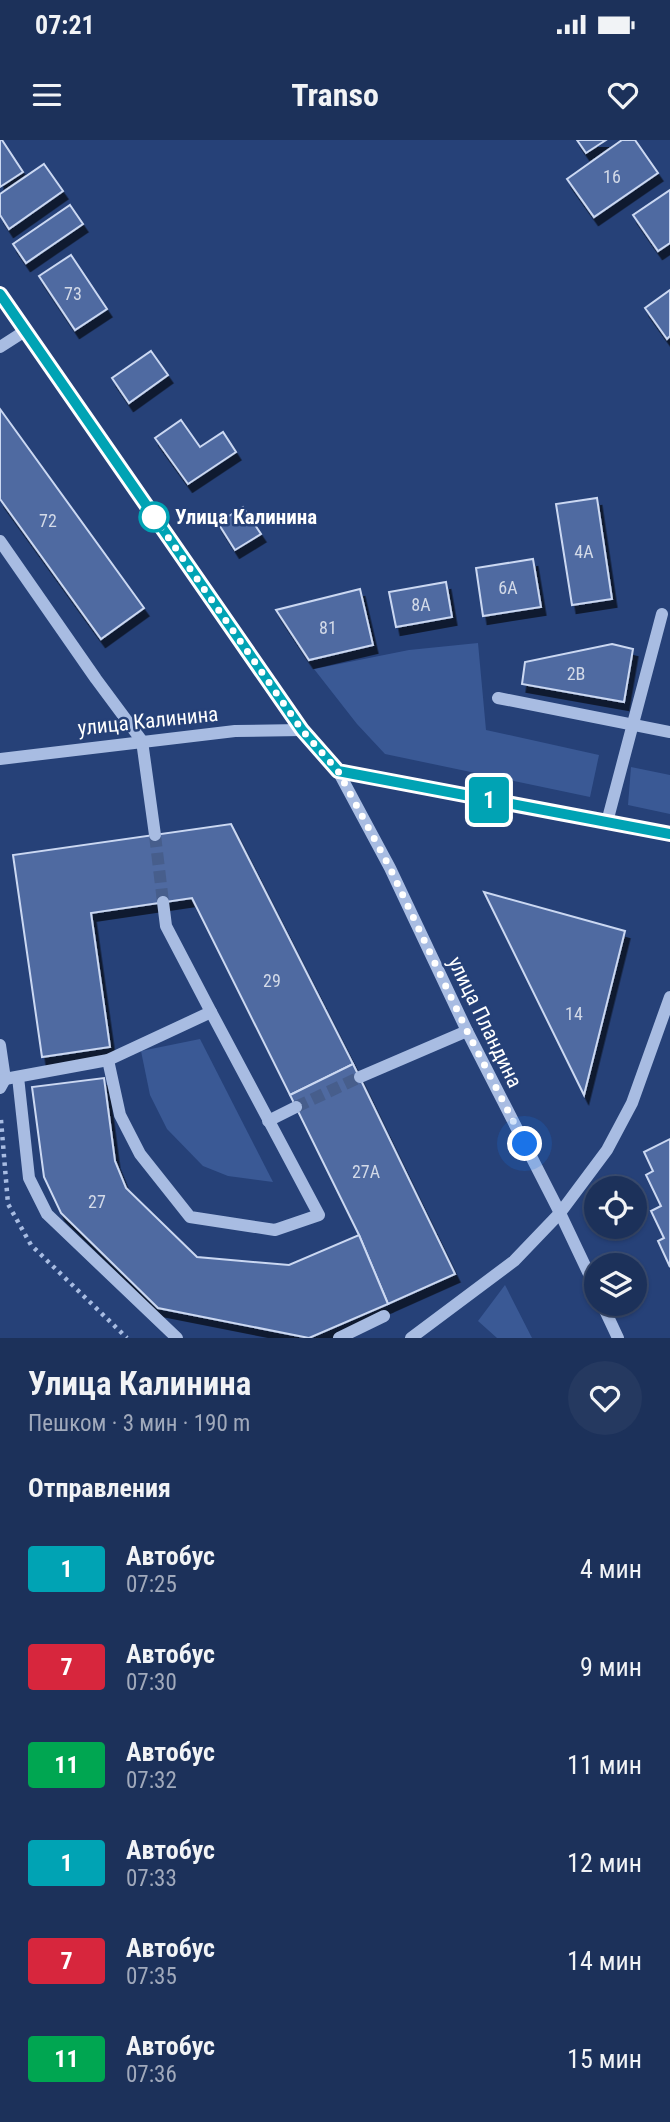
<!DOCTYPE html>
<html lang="ru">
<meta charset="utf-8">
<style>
:root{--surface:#1c315a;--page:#253960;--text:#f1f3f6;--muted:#a0a9bb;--line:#3a4c70}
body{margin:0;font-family:"Roboto Condensed",sans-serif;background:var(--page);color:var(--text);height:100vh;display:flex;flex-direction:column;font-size:26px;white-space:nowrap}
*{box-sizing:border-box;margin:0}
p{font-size:23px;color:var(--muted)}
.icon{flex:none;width:38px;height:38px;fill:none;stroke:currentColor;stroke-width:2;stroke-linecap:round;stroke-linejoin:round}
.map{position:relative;height:1198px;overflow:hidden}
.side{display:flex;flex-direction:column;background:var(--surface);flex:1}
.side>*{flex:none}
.badge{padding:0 14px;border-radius:5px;font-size:24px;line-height:46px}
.buttons{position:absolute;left:584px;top:1036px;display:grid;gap:14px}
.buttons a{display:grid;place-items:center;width:63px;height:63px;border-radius:50%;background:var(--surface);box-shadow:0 2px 5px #0004,0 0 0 2px var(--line);font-size:35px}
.you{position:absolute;width:35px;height:35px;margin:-18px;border:5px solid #fff;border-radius:50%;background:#1a73e8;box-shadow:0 0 0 10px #1a73e833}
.map>.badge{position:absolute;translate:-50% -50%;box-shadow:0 0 0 4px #fff}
h2{padding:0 28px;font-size:26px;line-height:63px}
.round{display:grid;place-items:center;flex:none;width:74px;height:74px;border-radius:37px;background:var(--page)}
.overview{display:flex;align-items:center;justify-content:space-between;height:119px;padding:0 28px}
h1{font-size:33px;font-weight:700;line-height:52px}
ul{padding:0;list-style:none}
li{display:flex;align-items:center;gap:21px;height:98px;padding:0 28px}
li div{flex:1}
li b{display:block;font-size:26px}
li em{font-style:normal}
li .badge{min-width:77px;font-weight:700;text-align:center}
.status{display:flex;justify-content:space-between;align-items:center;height:49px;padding:0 35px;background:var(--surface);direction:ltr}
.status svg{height:19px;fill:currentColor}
header{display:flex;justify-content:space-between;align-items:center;height:91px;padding:0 28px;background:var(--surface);font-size:32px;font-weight:700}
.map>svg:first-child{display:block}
</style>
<div class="status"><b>07:21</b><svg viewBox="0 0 49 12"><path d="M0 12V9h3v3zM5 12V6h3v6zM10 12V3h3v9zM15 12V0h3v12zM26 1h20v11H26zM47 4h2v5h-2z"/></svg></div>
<header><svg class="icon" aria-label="menu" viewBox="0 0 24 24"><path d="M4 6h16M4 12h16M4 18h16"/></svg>Transo<svg class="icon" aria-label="heart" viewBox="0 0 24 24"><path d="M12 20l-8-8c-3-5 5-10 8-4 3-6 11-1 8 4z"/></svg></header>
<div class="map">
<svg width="670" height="1198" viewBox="0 0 670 1198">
<defs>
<filter id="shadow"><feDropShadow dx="4.5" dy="8" stdDeviation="0" flood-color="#0009"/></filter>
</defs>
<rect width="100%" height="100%" fill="#264178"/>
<g fill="#3a5995">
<path d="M 478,503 L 486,590 L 599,615 L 590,657 L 385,614 L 357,584 L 314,529 L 409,510 Z"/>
<path d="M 631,627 L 670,635 L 670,674 L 628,665 Z"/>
<path d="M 200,899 L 273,1042 L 228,1036 L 203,1026 L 167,989 L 150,955 L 141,911 Z"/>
<path d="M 505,1145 L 532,1198 L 497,1198 L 478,1181 Z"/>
</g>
<g fill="#4f6aa1" stroke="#cbd8f2" stroke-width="2" filter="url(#shadow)">
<path d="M 0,0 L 2,0 L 23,32 L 0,47 Z"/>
<path d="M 577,0 L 606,0 L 586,13 Z"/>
<path d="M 622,0 L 635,0 L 658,33 L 594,77 L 567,39 Z"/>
<path d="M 44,24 L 63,51 L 9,89 L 0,75 L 0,54 Z"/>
<path d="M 670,50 L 670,103 L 658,111 L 633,75 Z"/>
<path d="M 70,65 L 83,84 L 26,123 L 13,104 Z"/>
<path d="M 71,115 L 107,169 L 75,190 L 39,136 Z"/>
<path d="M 670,150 L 670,196 L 667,199 L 645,168 Z"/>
<path d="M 151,211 L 168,235 L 129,263 L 112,238 Z"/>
<path d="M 0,269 L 144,468 L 101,499 L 0,359 Z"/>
<path d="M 181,280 L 200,307 L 223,292 L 236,312 L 188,344 L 155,298 Z"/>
<path d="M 597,358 L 612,459 L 572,465 L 556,364 Z"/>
<path d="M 243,367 L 261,394 L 235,410 L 218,383 Z"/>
<path d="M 533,419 L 541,467 L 483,476 L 476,428 Z"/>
<path d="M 446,442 L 452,477 L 396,487 L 389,452 Z"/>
<path d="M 360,449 L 373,505 L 309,520 L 276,470 Z"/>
<path d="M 612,504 L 633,509 L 624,562 L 522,544 L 525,522 Z"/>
<path d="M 231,684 L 353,924 L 290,955 L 192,758 L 91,773 L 110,907 L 42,917 L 13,715 Z"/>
<path d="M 484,752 L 625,791 L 584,955 Z"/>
<path d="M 353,924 L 455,1134 L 388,1164 L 359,1095 L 290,955 Z"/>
<path d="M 104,938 L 115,1021 L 126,1048 L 197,1117 L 289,1125 L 359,1095 L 388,1164 L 309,1198 L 158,1168 L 61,1073 L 44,1037 L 32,947 Z"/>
<path d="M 670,999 L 670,1127 L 658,1101 L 664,1098 L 651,1071 L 661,1066 L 646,1035 L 653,1031 L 644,1012 Z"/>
</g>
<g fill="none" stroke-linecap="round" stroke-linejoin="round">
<g stroke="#475e8c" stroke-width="12" stroke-dasharray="12 6" stroke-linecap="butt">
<path d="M 155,695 L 163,762"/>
<path d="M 296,967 L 360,937"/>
</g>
<path stroke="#a8bce2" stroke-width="4.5" stroke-dasharray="3.5 5" stroke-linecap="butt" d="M 1,980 L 8,1064 L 31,1105 L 127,1198"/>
<g stroke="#a8bce2" stroke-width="12">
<path d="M 0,154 L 302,590 L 338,631 L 390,728 L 467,891 L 560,1073 L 597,1151"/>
<path d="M 0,207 L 25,191"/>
<path d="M 0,401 L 96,539 L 142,601 L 155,695"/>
<path d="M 498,558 L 670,592"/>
<path d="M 0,619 L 235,591 L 302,590"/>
<path d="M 338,631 L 670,694"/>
<path d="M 607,682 L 662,474"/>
<path d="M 0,905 L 5,939 L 0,948"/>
<path d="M 108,920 L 120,975 L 140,1014 L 190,1077 L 275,1090 L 319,1075 L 211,872"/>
<path d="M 18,937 L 29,1038 L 47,1074 L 177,1198"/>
<path d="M 360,937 L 467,891"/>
<path d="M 5,939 L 108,920 L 211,872 L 166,786 L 163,762"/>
<path d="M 268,981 L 296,967"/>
<path d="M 602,1164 L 618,1198"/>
<path d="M 339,1198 L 384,1176"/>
<path d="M 411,1198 L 514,1121 L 560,1073 L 607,1010 L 632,963 L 670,857"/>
</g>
</g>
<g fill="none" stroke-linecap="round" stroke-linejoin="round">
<g stroke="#fff" stroke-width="16">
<path id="line" d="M 0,154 L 302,590 L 338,631 L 670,694"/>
</g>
<use href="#line" stroke="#00a3b4" stroke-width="10"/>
<path stroke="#fff" stroke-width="7" stroke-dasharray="0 12.6" d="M 154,377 L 302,590 L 338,631 L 390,728 L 467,891 L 525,1004"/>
</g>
<circle fill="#fff" stroke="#00a3b4" stroke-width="3.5" cx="154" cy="377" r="14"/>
<g text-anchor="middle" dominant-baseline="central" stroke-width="5" stroke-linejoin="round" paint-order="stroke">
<g font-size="18" fill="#d3dae8">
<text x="612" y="36">16</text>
<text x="73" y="153">73</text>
<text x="48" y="380">72</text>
<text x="584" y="411">4А</text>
<text x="508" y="447">6А</text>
<text x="421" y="464">8А</text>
<text x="328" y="487">81</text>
<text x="576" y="533">2В</text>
<text x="272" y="840">29</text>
<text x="574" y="873">14</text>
<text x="366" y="1031">27А</text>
<text x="97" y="1061">27</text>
</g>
<g font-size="21" font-weight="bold" fill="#fff" stroke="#264178" text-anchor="start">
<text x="175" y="377">Улица Калинина</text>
</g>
<g font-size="21" fill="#fff" stroke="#264178">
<text transform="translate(148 581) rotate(-6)">улица Калинина</text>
<text transform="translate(485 882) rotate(64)">улица Пландина</text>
</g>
</g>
</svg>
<div class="buttons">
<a><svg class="icon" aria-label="locate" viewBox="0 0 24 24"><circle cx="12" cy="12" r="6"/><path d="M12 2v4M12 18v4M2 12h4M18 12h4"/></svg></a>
<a><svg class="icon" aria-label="layers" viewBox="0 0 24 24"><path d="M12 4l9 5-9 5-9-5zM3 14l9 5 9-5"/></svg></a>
</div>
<div class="you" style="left:525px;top:1004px"></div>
<b class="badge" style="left:489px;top:660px;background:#00a3b4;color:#fff">1</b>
</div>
<section class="side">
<div class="overview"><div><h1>Улица Калинина</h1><p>Пешком · 3 мин · 190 m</p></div><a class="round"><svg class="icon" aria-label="heart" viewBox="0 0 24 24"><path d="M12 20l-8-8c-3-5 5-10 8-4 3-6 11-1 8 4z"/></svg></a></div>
<h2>Отправления</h2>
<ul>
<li><span class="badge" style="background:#00a3b4;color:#fff">1</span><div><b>Автобус</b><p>07:25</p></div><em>4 мин</em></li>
<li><span class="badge" style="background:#d7263d;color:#fff">7</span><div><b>Автобус</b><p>07:30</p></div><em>9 мин</em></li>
<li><span class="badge" style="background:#00a651;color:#fff">11</span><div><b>Автобус</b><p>07:32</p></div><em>11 мин</em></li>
<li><span class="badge" style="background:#00a3b4;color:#fff">1</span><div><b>Автобус</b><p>07:33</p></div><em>12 мин</em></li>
<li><span class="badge" style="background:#d7263d;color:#fff">7</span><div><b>Автобус</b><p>07:35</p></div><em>14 мин</em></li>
<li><span class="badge" style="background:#00a651;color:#fff">11</span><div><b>Автобус</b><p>07:36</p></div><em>15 мин</em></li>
</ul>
</section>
